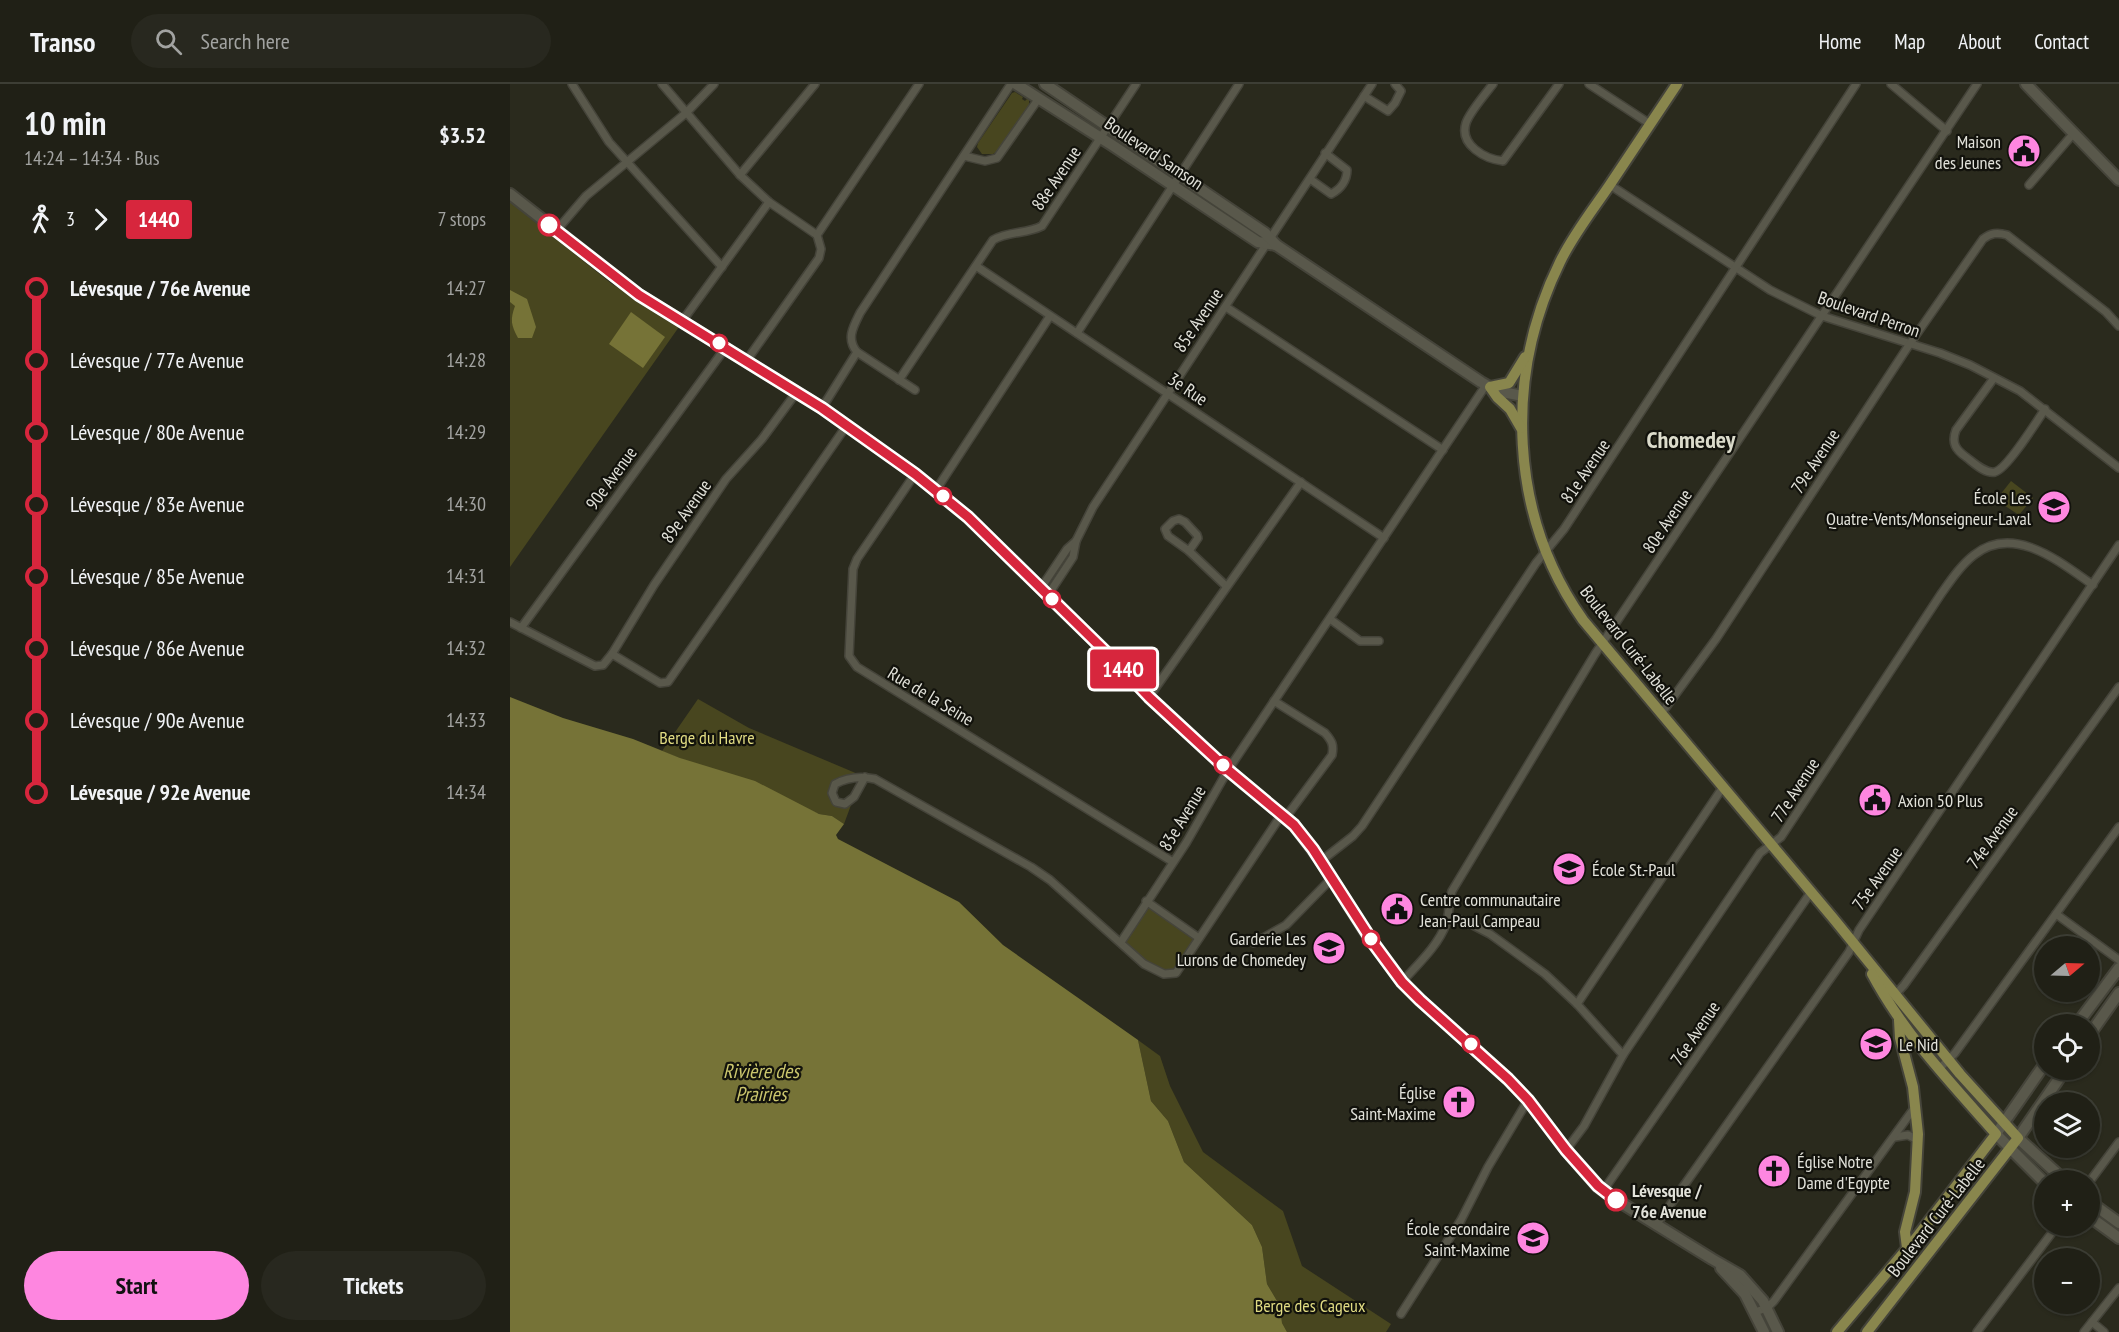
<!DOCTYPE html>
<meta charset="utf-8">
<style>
:root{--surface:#202016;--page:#28281f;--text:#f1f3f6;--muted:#a2a3a1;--line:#3d3e35;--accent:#fe86e0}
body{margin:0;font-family:"PT Sans Narrow",sans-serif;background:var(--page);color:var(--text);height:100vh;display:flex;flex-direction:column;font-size:22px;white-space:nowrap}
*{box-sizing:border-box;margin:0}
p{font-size:20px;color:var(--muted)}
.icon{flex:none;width:33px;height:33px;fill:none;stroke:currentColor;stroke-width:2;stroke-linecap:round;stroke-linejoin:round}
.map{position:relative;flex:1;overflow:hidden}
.side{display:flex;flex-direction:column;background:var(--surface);width:510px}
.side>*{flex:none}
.badge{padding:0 12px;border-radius:4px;font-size:21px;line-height:39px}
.needle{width:39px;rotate:71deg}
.fabs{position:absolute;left:1524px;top:852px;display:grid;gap:12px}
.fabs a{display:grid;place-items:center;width:66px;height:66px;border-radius:50%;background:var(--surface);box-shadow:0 2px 4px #0004,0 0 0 2px var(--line);font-size:30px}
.map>.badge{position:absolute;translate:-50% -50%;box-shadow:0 0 0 3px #fff}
.legs{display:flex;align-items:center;gap:9px;height:66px;padding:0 24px;font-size:20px}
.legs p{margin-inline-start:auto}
.summary{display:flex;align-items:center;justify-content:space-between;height:102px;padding:0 24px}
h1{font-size:33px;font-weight:700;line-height:45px}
.primary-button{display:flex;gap:12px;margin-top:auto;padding:12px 24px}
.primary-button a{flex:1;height:69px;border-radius:36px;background:var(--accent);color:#111;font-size:24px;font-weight:700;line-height:69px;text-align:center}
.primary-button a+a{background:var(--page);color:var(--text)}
ul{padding:0 24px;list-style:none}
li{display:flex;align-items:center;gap:21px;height:72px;font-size:22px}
li i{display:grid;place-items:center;width:9px;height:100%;margin:0 8px;background:currentColor}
li i::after{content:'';width:15px;height:15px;margin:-8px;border:4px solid;border-radius:50%;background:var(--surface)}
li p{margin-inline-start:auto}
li:first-child i{background:linear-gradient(#0000 50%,currentColor 0)}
li:last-child i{background:linear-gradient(currentColor 50%,#0000 0)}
header{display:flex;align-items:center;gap:36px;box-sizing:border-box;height:84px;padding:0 30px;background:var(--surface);border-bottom:2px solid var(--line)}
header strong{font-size:28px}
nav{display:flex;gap:33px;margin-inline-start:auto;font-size:21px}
.search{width:420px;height:54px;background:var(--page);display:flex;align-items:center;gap:15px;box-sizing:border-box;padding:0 21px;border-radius:33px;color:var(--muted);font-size:22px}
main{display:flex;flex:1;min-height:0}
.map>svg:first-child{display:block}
</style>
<header>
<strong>Transo</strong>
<div class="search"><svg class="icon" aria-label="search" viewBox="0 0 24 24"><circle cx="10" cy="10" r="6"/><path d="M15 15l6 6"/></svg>Search here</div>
<nav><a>Home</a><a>Map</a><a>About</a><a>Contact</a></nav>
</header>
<main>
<section class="side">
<div class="summary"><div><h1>10 min</h1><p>14:24 – 14:34 · Bus</p></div><b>$3.52</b></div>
<div class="legs"><svg class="icon" aria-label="walk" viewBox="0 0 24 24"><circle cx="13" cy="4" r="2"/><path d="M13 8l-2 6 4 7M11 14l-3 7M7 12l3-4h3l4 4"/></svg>3<svg class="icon" aria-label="forward" viewBox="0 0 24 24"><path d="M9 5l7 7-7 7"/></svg><b class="badge" style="background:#d7263d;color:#fff">144O</b><p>7 stops</p></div>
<ul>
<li><i style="color:#d7263d"></i><b>Lévesque / 76e Avenue</b><p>14:27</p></li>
<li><i style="color:#d7263d"></i><span>Lévesque / 77e Avenue</span><p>14:28</p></li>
<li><i style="color:#d7263d"></i><span>Lévesque / 80e Avenue</span><p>14:29</p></li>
<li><i style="color:#d7263d"></i><span>Lévesque / 83e Avenue</span><p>14:30</p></li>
<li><i style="color:#d7263d"></i><span>Lévesque / 85e Avenue</span><p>14:31</p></li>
<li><i style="color:#d7263d"></i><span>Lévesque / 86e Avenue</span><p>14:32</p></li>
<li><i style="color:#d7263d"></i><span>Lévesque / 90e Avenue</span><p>14:33</p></li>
<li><i style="color:#d7263d"></i><b>Lévesque / 92e Avenue</b><p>14:34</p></li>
</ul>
<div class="primary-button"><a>Start</a><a>Tickets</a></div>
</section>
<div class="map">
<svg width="1609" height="1248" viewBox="0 0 1609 1248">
<rect width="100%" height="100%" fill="#2a2a1d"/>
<g fill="#48461f">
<path d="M 505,8 L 513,13 L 512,15 L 515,17 L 517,15 L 519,16 L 519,22 L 490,66 L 483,70 L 472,70 L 467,63 L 468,59 L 502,9 Z"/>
<path d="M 0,118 L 102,200 L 171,240 L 0,483 Z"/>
<path d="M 1501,397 L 1523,414 L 1509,431 L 1486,416 Z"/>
<path d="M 188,615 L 239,644 L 355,693 L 325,700 L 326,718 L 335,720 L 344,713 L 334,740 L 322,732 L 309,730 L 152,667 Z"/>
<path d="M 636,817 L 689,854 L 666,889 C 642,890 627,874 611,858 Z"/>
<path d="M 628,956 L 650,972 L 660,1002 L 693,1068 L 773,1127 L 792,1182 L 881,1240 L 876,1248 L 777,1248 L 772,1239 L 770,1222 L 757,1200 L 752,1163 L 742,1141 L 674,1078 L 658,1037 L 641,1017 Z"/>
</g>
<g fill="#767337">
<path d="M 0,206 L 17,215 L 26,243 L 22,254 L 8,254 C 1,241 0,236 5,222 L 0,218 Z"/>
<path d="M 121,228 L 155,253 L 133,284 L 99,260 Z"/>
<path d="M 0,613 L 53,634 L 123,655 L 170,674 L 245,697 L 309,730 L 322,732 L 334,740 L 326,751 L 328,755 L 449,818 L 493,861 L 628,956 L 641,1017 L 658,1037 L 674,1078 L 742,1141 L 752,1163 L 757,1200 L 770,1222 L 772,1239 L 777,1248 L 0,1248 Z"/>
</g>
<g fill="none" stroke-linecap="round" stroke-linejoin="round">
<g stroke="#45443a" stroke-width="10">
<g id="street">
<path d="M 62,0 L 99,58 L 212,183"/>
<path d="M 152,0 L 230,91 L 259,118 L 307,151"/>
<path d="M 983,0 C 976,9 959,29 956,39 C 949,61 975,75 993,77 L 1049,0"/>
<path d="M 1079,0 L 1140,40"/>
<path d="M 1381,0 L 1437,47"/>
<path d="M 854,12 L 878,27 L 885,19 L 891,7 L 885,0"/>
<path d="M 454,72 L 475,77 L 487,74 L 529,14"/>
<path d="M 230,91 L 305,0"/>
<path d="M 800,95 L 821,110 C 831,105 837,96 837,86 L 815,69"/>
<path d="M 1100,101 L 1260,206 L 1312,232 L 1430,269 L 1460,281 L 1510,307 L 1609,384"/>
<path d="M 1519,101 L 1563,50"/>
<path d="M 46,147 L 76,112 L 176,29 L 204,0"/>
<path d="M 466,182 L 874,454"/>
<path d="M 716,223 L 933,366"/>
<path d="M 173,236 L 259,118"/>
<path d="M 567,249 L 729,0"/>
<path d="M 237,276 L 309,174 L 311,165 L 307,151 L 409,0"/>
<path d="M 1484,294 L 1446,346 C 1441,359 1446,366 1456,373 C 1464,379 1475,390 1485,388 C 1497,385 1527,337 1535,325"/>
<path d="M 389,296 L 483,156 C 498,147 517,150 532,142 L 626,0"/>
<path d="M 405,306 L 347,268 C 336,255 343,243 350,229 L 501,0"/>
<path d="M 312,324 L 347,268"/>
<path d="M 405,390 L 347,475 L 343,485 L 339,572 L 347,583 L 663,778"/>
<path d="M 426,406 L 540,232"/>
<path d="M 669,435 L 675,438 L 687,451 L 688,454 L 679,467 L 658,452 L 655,445 L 663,437 Z"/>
<path d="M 679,467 L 716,502"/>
<path d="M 531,504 L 557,465 L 566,457"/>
<path d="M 538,511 L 563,473 L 566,457 L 583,423 L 862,0"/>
<path d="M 820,535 L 850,557 L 869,557"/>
<path d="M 0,538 L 85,582 L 93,581 L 102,570 L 144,501 L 216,395 L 252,355 L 286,309"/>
<path d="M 11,544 L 216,263"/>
<path d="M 102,570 L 150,599 L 158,598 L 337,341"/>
<path d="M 639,613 L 791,398"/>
<path d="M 764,617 L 815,649 C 822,657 824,661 822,671 L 776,733"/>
<path d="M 1151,630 L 1206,555 L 1399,261 L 1473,155 C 1481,149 1487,148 1497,151 L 1596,228 L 1609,242"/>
<path d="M 355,693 L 344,713 L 335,720 L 326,718 L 322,709 L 325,700 C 338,693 350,692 365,695 L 521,783 L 540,796 L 634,880 L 654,890 L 666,889 L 772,730"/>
<path d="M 811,777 L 843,752 L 852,742 L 1026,479 L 1054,445 L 1346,0"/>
<path d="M 636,817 L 689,854"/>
<path d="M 1546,830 L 1609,876"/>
<path d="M 938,833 L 957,838 L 980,850 L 1035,890 L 1067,920 L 1113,971"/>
<path d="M 611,858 L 676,759 L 718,686 L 976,301"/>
<path d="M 744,859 L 776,841 L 822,794"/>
<path d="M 892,898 C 907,881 928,862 936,840 C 940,830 938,818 942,807 L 1085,570 L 1467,0"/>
<path d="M 1383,913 L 1394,901 L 1609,603"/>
<path d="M 1067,920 L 1213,703"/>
<path d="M 1429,985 L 1445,969 L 1609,743"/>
<path d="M 1385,1053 L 1398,1051 L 1408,1056"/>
<path d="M 1056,1066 L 1074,1042 L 1113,971 L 1250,769 L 1271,753 L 1431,510 C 1441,496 1451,481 1464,471 C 1504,439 1551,479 1583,501"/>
<path d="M 1580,1097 L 1609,1058"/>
<path d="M 1093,1107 L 1301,808"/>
<path d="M 1146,1141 L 1339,868 L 1349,846 L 1609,461"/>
<path d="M 1245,1228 L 1257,1224 L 1264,1217 L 1405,1023"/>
<path d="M 891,1230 L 951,1136 L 978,1083 L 1018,1016"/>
<path d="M 1582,1238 L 1594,1248"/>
<path d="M 1467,1248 L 1547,1142"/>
<path d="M 1574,1248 L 1609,1204"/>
</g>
</g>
<g stroke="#45443a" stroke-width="14">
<g id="secondary">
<path d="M 506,0 L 602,61 L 748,158 L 766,161"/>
<path d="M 535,0 L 755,149 L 766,161 L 971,298 L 987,307 L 1013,312"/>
<path d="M 1516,0 L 1609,96"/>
<path d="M 0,110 L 129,211 L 312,324 L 405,390 L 458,433 L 601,573 L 639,613 L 718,686 L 784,741 L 811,777 L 856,849 L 892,898 L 910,916 L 998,995 L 1018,1016 L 1056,1066 L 1088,1103 L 1113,1120 L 1202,1175 L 1230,1191 L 1253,1217 L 1268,1248"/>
<path d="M 1567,940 L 1609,884"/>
<path d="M 1580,950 L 1609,909"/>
<path d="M 1534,981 L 1486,1050 L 1534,1098"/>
<path d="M 1554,1096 L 1508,1054 L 1555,986"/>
<path d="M 1580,1118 L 1609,1139"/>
<path d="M 1580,1133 L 1609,1154"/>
<path d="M 1211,1184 L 1235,1210 L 1254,1248"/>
</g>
</g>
<g stroke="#45443a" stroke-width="14">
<g id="primary">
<path d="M 1167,0 C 1144,34 1122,68 1099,102 C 1082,127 1063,151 1050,178 C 994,292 999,431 1073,536 L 1323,834 L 1450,990 L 1508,1054 L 1357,1248"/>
<path d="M 1011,344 L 1000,325 L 987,313 L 980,303 L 999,299 L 1015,273"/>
<path d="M 1389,936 L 1390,954 L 1403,1003 L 1408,1050 L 1405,1108 L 1395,1148 L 1397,1164"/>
<path d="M 1327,1248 L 1406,1154 L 1486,1050 C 1441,999 1394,950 1362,890"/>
</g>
</g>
<use href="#street" stroke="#59584b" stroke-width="7"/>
<use href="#secondary" stroke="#59584b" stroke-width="10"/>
<use href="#primary" stroke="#89864d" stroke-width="10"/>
</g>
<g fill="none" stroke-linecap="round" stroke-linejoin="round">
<g stroke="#fff" stroke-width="14">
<path id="line-1" d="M 39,141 L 129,211 L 312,324 L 405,390 L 458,433 L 601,573 L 639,613 L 718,686 L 784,741 L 803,765 L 864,860 L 892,898 L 910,916 L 998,995 L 1018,1016 L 1056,1066 L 1088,1102 L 1106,1116"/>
</g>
<use href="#line-1" stroke="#d7263d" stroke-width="9"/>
</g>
<defs>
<g id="civic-disc" transform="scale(1.725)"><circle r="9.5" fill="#fe86e0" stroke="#12120c"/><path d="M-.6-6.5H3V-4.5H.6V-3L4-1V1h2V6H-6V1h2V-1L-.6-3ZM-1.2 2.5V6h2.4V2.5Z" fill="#111"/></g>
<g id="school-disc" transform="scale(1.725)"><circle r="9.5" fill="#fe86e0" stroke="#12120c"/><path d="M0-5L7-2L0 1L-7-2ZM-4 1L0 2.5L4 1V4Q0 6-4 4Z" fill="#111"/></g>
<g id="church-disc" transform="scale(1.725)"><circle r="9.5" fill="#fe86e0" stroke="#12120c"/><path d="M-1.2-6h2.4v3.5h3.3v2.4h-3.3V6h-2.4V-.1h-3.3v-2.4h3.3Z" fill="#111"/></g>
</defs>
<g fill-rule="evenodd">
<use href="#civic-disc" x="1514" y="67"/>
<use href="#school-disc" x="1544" y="423"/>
<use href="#civic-disc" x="1365" y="716"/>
<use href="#school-disc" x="1059" y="785"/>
<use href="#civic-disc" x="887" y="825"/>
<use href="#school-disc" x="819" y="864"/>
<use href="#school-disc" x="1366" y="960"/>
<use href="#church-disc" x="949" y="1018"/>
<use href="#church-disc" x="1264" y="1087"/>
<use href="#school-disc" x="1023" y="1154"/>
</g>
<g fill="#fff" stroke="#d7263d" stroke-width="3">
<circle cx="39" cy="141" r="10"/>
<circle cx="209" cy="259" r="8"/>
<circle cx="433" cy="412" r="8"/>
<circle cx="542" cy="515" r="8"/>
<circle cx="713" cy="681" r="8"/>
<circle cx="861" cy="855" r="8"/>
<circle cx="961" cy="960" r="8"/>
<circle cx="1106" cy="1116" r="10"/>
</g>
<g text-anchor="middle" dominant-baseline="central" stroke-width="4.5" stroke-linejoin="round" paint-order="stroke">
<g font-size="18" fill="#e2e2da" stroke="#12120c" text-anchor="end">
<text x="1491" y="57">Maison<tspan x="1491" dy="21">des Jeunes</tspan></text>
<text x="1521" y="413">École Les<tspan x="1521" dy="21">Quatre-Vents/Monseigneur-Laval</tspan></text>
<text x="1388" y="716" text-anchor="start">Axion 50 Plus</text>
<text x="1082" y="785" text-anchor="start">École St.-Paul</text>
<text x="910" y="815" text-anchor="start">Centre communautaire<tspan x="910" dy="21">Jean-Paul Campeau</tspan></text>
<text x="796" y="854">Garderie Les<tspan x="796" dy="21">Lurons de Chomedey</tspan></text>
<text x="1389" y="960" text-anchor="start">Le Nid</text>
<text x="926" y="1008">Église<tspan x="926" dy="21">Saint-Maxime</tspan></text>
<text x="1287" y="1077" text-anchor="start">Église Notre<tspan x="1287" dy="21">Dame d'Egypte</tspan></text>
<text x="1000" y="1144">École secondaire<tspan x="1000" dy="21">Saint-Maxime</tspan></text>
</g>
<g font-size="18" fill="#e2e2da" stroke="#12120c">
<text transform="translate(644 69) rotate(34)">Boulevard Samson</text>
<text transform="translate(546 94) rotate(-56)">88e Avenue</text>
<text transform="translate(1359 230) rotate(19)">Boulevard Perron</text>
<text transform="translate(688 236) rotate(-56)">85e Avenue</text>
<text transform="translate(678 305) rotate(34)">3e Rue</text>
<text transform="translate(1305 377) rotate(-57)">79e Avenue</text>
<text transform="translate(1075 387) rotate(-56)">81e Avenue</text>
<text transform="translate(101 394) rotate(-54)">90e Avenue</text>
<text transform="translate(176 427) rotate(-55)">89e Avenue</text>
<text transform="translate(1157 437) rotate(-56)">80e Avenue</text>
<text transform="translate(1119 561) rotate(52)">Boulevard Curé-Labelle</text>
<text transform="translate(421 612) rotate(31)">Rue de la Seine</text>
<text transform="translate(1285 706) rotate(-57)">77e Avenue</text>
<text transform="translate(672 734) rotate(-59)">83e Avenue</text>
<text transform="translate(1482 753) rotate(-54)">74e Avenue</text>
<text transform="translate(1367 794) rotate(-55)">75e Avenue</text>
<text transform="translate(1185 949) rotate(-56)">76e Avenue</text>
<text transform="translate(1426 1133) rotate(-52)">Boulevard Curé-Labelle</text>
</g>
<g font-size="18" fill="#e1dc83" stroke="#12120c">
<text x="197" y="653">Berge du Havre</text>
<text x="800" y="1221">Berge des Cageux</text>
</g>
<g font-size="18" font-weight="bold" fill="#e2e2da" stroke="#12120c" text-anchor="start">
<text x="1122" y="1106">Lévesque /<tspan x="1122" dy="21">76e Avenue</tspan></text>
</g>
<g font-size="20" font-style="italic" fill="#cbc66d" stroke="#12120c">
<text x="251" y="987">Rivière des<tspan x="251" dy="23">Prairies</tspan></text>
</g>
<g font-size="24" font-weight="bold" fill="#dbdbcb" stroke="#12120c">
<text x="1181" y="355">Chomedey</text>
</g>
</g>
</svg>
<div class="fabs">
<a><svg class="needle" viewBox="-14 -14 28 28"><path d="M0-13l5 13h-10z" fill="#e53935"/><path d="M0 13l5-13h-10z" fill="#a2a3a1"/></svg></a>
<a><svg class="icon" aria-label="locate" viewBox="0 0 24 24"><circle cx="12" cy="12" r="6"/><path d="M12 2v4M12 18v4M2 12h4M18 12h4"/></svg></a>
<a><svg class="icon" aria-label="layers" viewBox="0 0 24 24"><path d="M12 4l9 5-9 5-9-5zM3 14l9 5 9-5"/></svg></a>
<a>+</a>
<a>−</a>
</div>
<b class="badge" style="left:613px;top:585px;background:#d7263d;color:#fff">144O</b>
</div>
</main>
